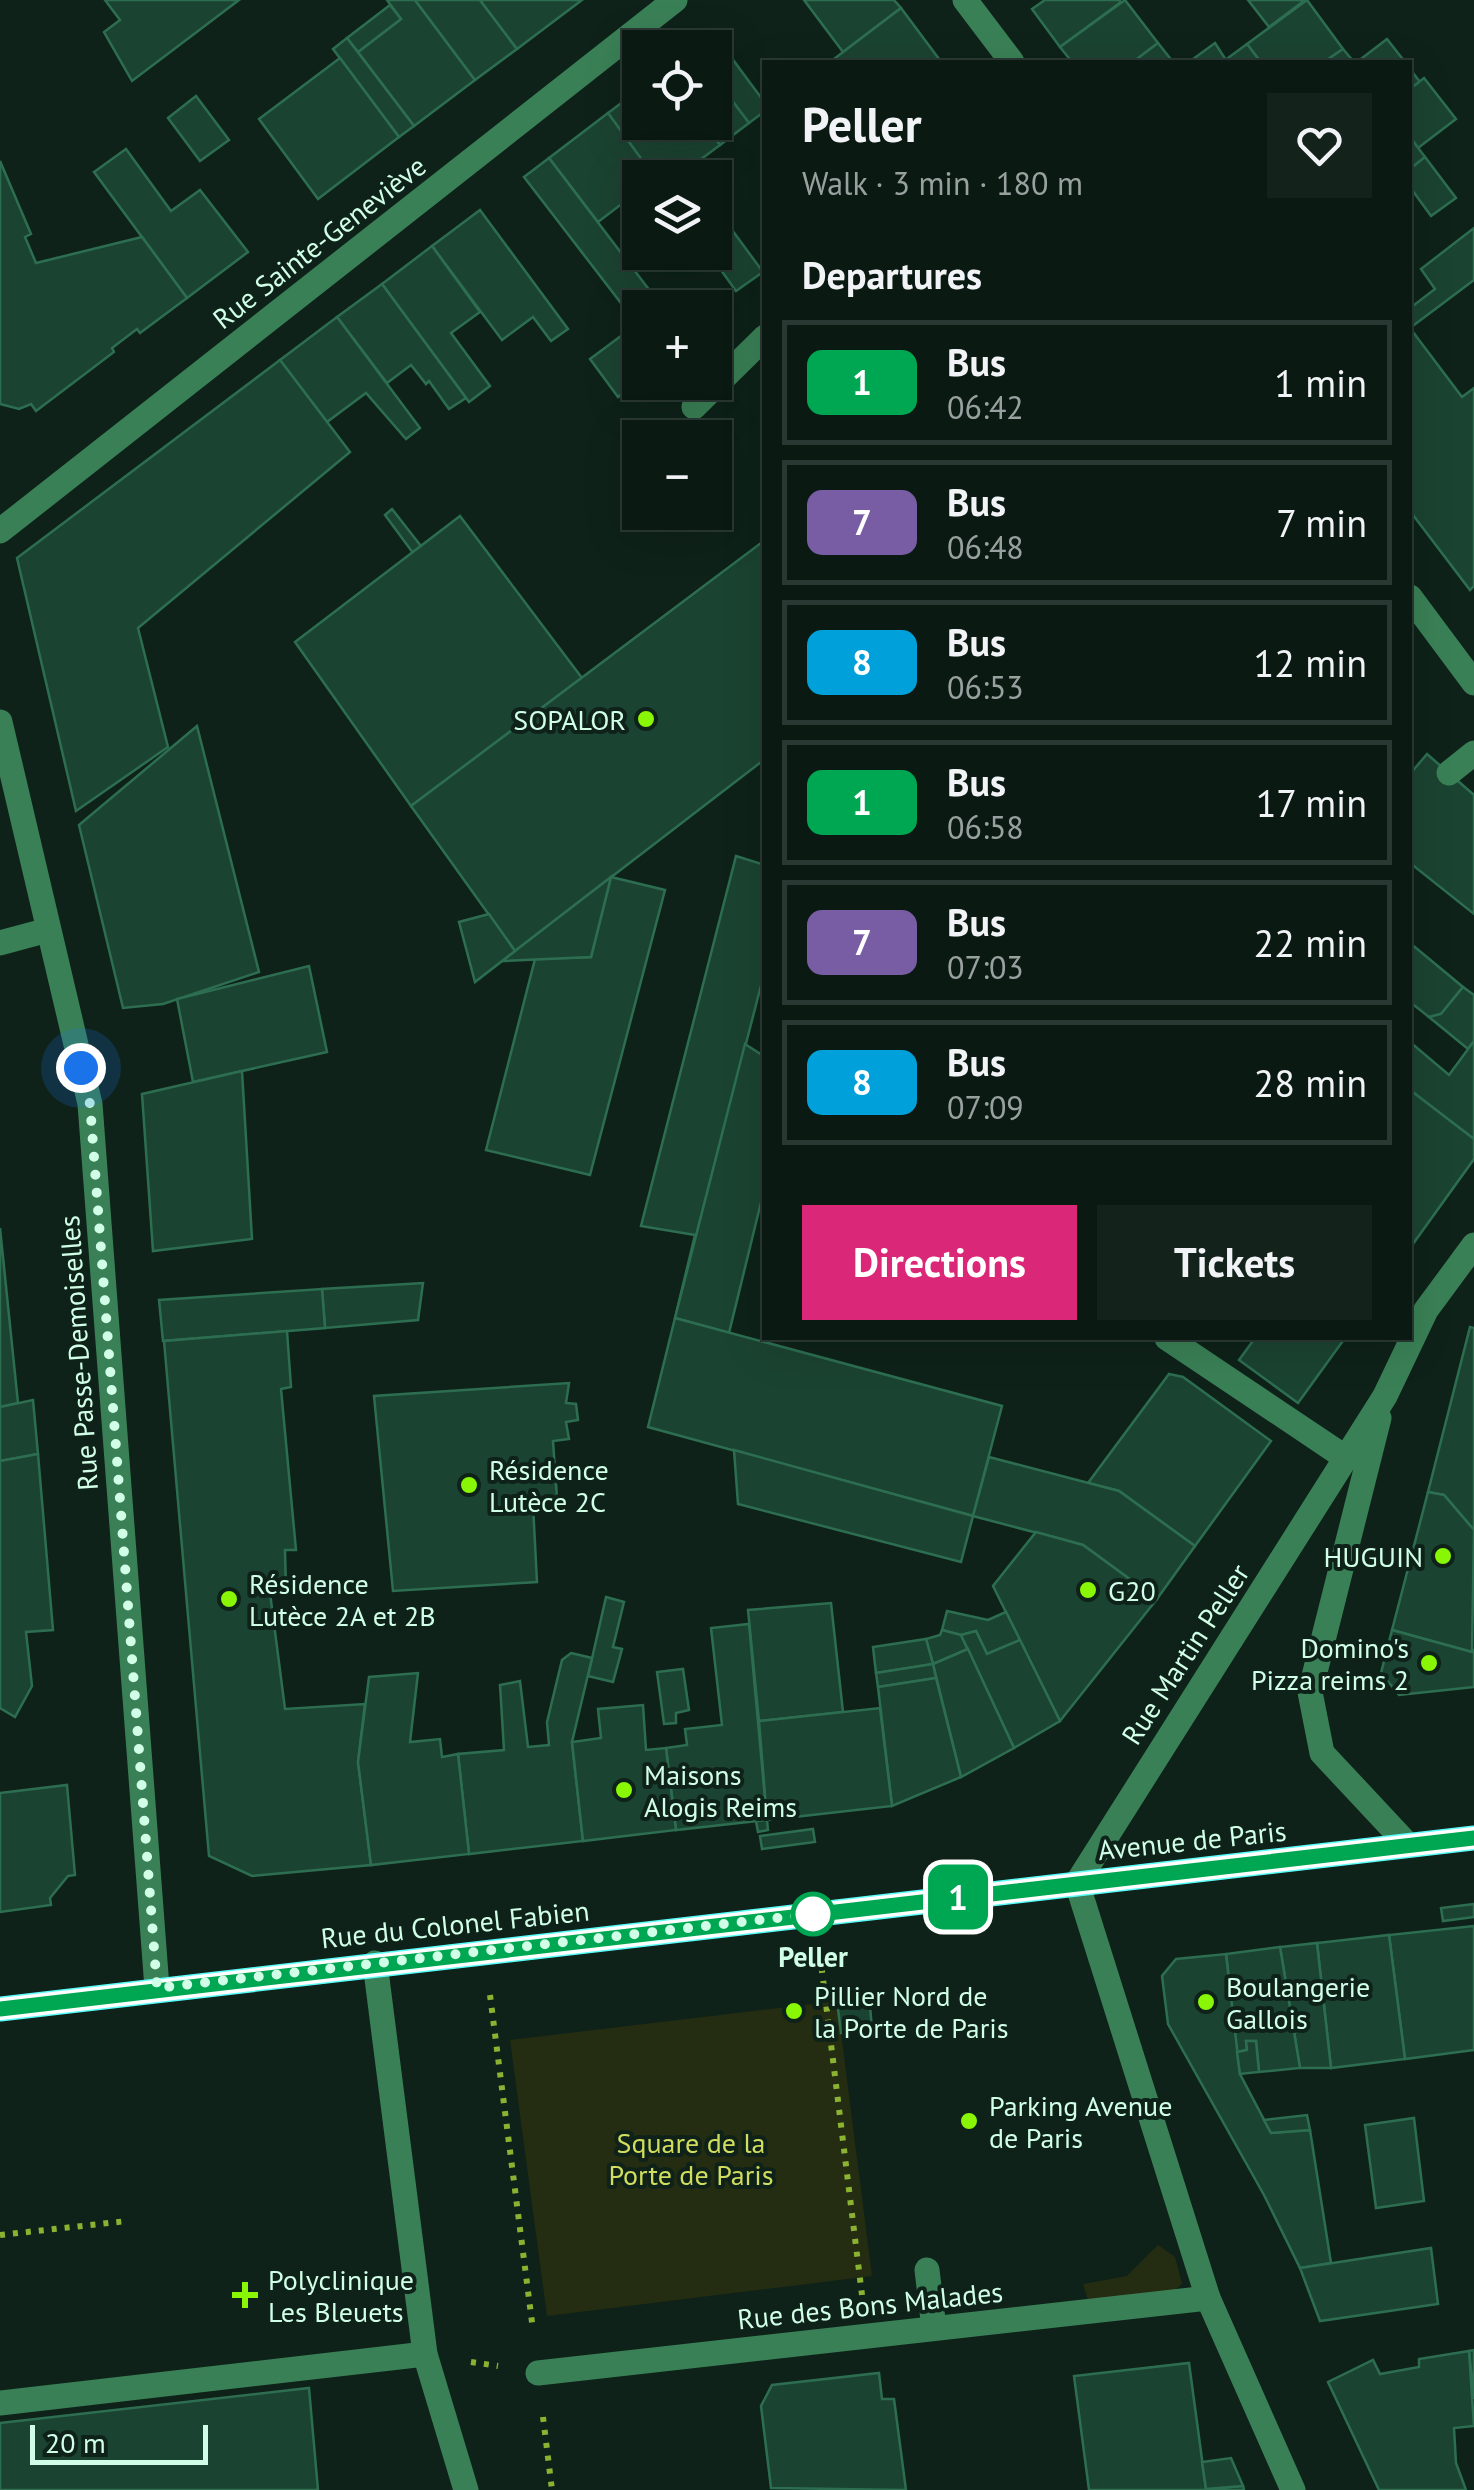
<!DOCTYPE html>
<meta charset="utf-8">
<style>
:root{--surface:#0a1a13;--page:#13231c;--text:#f1f3f6;--muted:#99a1a0;--line:#2a3833;--accent:#db2777}
body{margin:0;font-family:"PT Sans",sans-serif;background:var(--page);color:var(--text);height:100vh;display:flex;flex-direction:column;font-size:38px;white-space:nowrap}
*{box-sizing:border-box;margin:0}
p{font-size:32px;color:var(--muted)}
.icon{flex:none;width:55px;height:55px;fill:none;stroke:currentColor;stroke-width:2;stroke-linecap:round;stroke-linejoin:round}
.map{position:relative;flex:1;overflow:hidden}
.drawer{position:absolute;left:762px;top:60px;width:650px;height:1280px;display:flex;flex-direction:column;background:var(--surface);border-radius:0px;box-shadow:0 10px 40px #0002,0 0 0 2px var(--line)}
.drawer>*{flex:none}
.badge{padding:0 20px;border-radius:15px;font-size:35px;line-height:65px}
.fabs{position:absolute;left:622px;top:30px;display:grid;gap:20px}
.fabs a{display:grid;place-items:center;width:110px;height:110px;border-radius:0px;background:var(--surface);box-shadow:0 10px 40px #0002,0 0 0 2px var(--line);font-size:50px}
.scale{position:absolute;left:30px;bottom:25px;width:178px;box-sizing:border-box;padding-left:10px;border:5px solid #d0fee6;border-top:0;font-size:28px;line-height:35px;white-space:nowrap;color:#d0fee6;-webkit-text-stroke:8px #0e2219;paint-order:stroke}
.you{position:absolute;width:50px;height:50px;margin:-25px;border:8px solid #fff;border-radius:50%;background:#1a73e8;box-shadow:0 0 0 15px #1a73e833}
.map>.badge{position:absolute;translate:-50% -50%;box-shadow:0 0 0 5px #fff}
h2{padding:0 40px;font-size:38px;line-height:90px}
.round{display:grid;place-items:center;flex:none;width:105px;height:105px;border-radius:0px;background:var(--page)}
.headline{display:flex;align-items:center;justify-content:space-between;height:170px;padding:0 40px}
h1{font-size:48px;font-weight:800;line-height:75px}
.cta{display:flex;gap:20px;margin-top:auto;padding:20px 40px}
.cta a{flex:1;height:115px;border-radius:0px;background:var(--accent);color:#fff;font-size:40px;font-weight:800;line-height:115px;text-align:center}
.cta a+a{background:var(--page);color:var(--text)}
ul{padding:0;list-style:none}
li{display:flex;align-items:center;gap:30px;height:125px;margin:0 20px 15px;padding:0 20px;border:5px solid var(--line);border-radius:0px}
li div{flex:1}
li b{display:block;font-size:38px}
li em{font-style:normal}
li .badge{min-width:110px;font-weight:700;text-align:center}
.map>svg:first-child{display:block}
</style>
<div class="map">
<svg width="1474" height="2490" viewBox="0 0 1474 2490">
<rect width="100%" height="100%" fill="#0e2219"/>
<g fill="#242c11">
<path d="M 837,2001 L 872,2276 L 547,2316 L 510,2040 Z"/>
<path d="M 1158,2245 L 1175,2257 L 1182,2284 L 1170,2294 L 1088,2300 L 1083,2284 L 1127,2276 Z"/>
</g>
<g fill="#1b4331" stroke="#2d6e51" stroke-width="2.5">
<path d="M 105,0 L 239,0 L 132,81 L 104,32 L 120,20 Z"/>
<path d="M 387,0 L 415,0 L 475,80 L 414,126 L 358,52 L 401,19 Z"/>
<path d="M 415,0 L 480,0 L 517,49 L 475,80 Z"/>
<path d="M 480,0 L 582,0 L 517,49 Z"/>
<path d="M 804,0 L 894,0 L 901,8 L 843,52 Z"/>
<path d="M 1045,0 L 1119,0 L 1121,2 L 1060,47 L 1032,9 Z"/>
<path d="M 1125,0 L 1158,43 L 1133,62 L 1072,62 L 1060,47 Z"/>
<path d="M 1248,0 L 1305,0 L 1269,27 Z"/>
<path d="M 1307,0 L 1343,49 L 1324,62 L 1261,62 L 1247,44 Z"/>
<path d="M 390,5 L 401,19 L 358,52 L 347,38 Z"/>
<path d="M 901,8 L 939,59 L 934,62 L 830,62 Z"/>
<path d="M 714,34 L 765,103 L 765,111 L 749,123 L 715,78 L 715,48 L 697,48 Z"/>
<path d="M 347,38 L 414,126 L 399,137 L 333,49 Z"/>
<path d="M 1387,39 L 1405,62 L 1357,62 Z"/>
<path d="M 1158,43 L 1173,62 L 1133,62 Z"/>
<path d="M 1215,43 L 1226,60 L 1222,62 L 1189,62 Z"/>
<path d="M 1247,44 L 1259,60 L 1231,62 L 1228,58 Z"/>
<path d="M 1343,49 L 1354,62 L 1324,62 Z"/>
<path d="M 340,58 L 399,137 L 318,199 L 259,119 Z"/>
<path d="M 1410,69 L 1420,82 L 1410,89 Z"/>
<path d="M 715,78 L 749,123 L 720,145 L 703,122 L 715,122 Z"/>
<path d="M 1424,78 L 1456,119 L 1418,148 L 1410,137 L 1410,89 Z"/>
<path d="M 640,89 L 640,122 L 703,122 L 720,145 L 676,178 L 655,178 L 608,113 Z"/>
<path d="M 196,96 L 229,140 L 200,161 L 168,118 Z"/>
<path d="M 608,113 L 655,178 L 640,178 L 640,190 L 598,222 L 549,158 Z"/>
<path d="M 1410,137 L 1425,157 L 1410,169 Z"/>
<path d="M 126,149 L 171,211 L 200,190 L 248,252 L 187,298 L 94,172 Z"/>
<path d="M 1425,157 L 1456,198 L 1431,216 L 1410,187 L 1410,169 Z"/>
<path d="M 549,158 L 663,308 L 640,308 L 640,380 L 618,397 L 590,359 L 637,324 L 524,177 Z"/>
<path d="M 0,161 L 31,234 L 25,237 L 36,263 L 142,237 L 187,298 L 140,333 L 137,329 L 112,348 L 114,352 L 36,411 L 31,404 L 19,409 L 0,404 Z"/>
<path d="M 480,210 L 568,329 L 551,341 L 533,317 L 502,340 L 432,246 Z"/>
<path d="M 724,219 L 763,272 L 736,291 L 708,252 L 715,252 L 715,226 Z"/>
<path d="M 1474,228 L 1474,280 L 1410,328 L 1410,308 L 1435,289 L 1421,269 Z"/>
<path d="M 432,246 L 480,312 L 451,333 L 490,386 L 469,402 L 382,284 Z"/>
<path d="M 382,284 L 466,398 L 449,409 L 429,381 L 426,384 L 411,365 L 387,383 L 337,317 Z"/>
<path d="M 337,317 L 420,428 L 406,439 L 366,393 L 327,422 L 280,360 Z"/>
<path d="M 1410,328 L 1462,397 L 1474,388 L 1474,586 L 1470,590 L 1410,511 Z"/>
<path d="M 280,360 L 350,452 L 138,628 L 168,747 L 76,811 L 17,558 Z"/>
<path d="M 392,509 L 421,546 L 413,553 L 385,515 Z"/>
<path d="M 460,516 L 582,678 L 411,806 L 295,642 Z"/>
<path d="M 765,540 L 765,759 L 515,951 L 411,806 Z"/>
<path d="M 197,726 L 259,972 L 163,1004 L 123,1008 L 79,825 Z"/>
<path d="M 1427,754 L 1474,795 L 1474,914 L 1410,863 L 1410,774 Z"/>
<path d="M 736,856 L 765,865 L 765,970 L 675,1318 L 695,1235 L 641,1226 Z"/>
<path d="M 611,877 L 665,890 L 590,1175 L 486,1150 L 535,959 L 591,957 Z"/>
<path d="M 611,877 L 591,957 L 502,961 L 515,951 Z"/>
<path d="M 489,914 L 515,951 L 475,982 L 459,922 Z"/>
<path d="M 1410,943 L 1463,987 L 1441,1014 L 1429,1017 L 1410,1002 Z"/>
<path d="M 309,966 L 327,1052 L 193,1082 L 177,999 Z"/>
<path d="M 1463,987 L 1474,995 L 1474,1041 L 1468,1049 L 1429,1017 L 1441,1014 Z"/>
<path d="M 1474,1041 L 1474,1139 L 1410,1090 L 1410,1042 L 1449,1075 Z"/>
<path d="M 745,1044 L 765,1057 L 765,1186 L 729,1333 L 675,1318 Z"/>
<path d="M 242,1071 L 252,1239 L 153,1251 L 142,1094 Z"/>
<path d="M 1410,1090 L 1474,1139 L 1474,1159 L 1410,1248 Z"/>
<path d="M 0,1228 L 18,1403 L 0,1407 Z"/>
<path d="M 423,1283 L 418,1320 L 325,1328 L 322,1289 Z"/>
<path d="M 322,1289 L 325,1328 L 163,1341 L 159,1300 Z"/>
<path d="M 675,1318 L 1002,1406 L 973,1516 L 648,1427 Z"/>
<path d="M 1470,1327 L 1474,1328 L 1474,1530 L 1444,1495 L 1428,1492 Z"/>
<path d="M 287,1331 L 291,1387 L 281,1389 L 296,1550 L 285,1550 L 286,1590 L 270,1593 L 285,1709 L 365,1704 L 358,1762 L 371,1865 L 252,1876 L 209,1856 L 164,1341 Z"/>
<path d="M 1255,1338 L 1345,1338 L 1298,1403 L 1239,1360 Z"/>
<path d="M 1169,1374 L 1183,1377 L 1271,1441 L 1195,1546 L 1119,1491 L 1088,1483 Z"/>
<path d="M 569,1383 L 566,1403 L 576,1404 L 578,1420 L 566,1422 L 569,1439 L 553,1441 L 557,1498 L 533,1505 L 537,1582 L 393,1591 L 374,1396 Z"/>
<path d="M 33,1400 L 38,1454 L 0,1461 L 0,1407 Z"/>
<path d="M 734,1450 L 973,1516 L 961,1562 L 738,1504 Z"/>
<path d="M 38,1454 L 53,1630 L 26,1632 L 32,1686 L 15,1717 L 0,1708 L 0,1461 Z"/>
<path d="M 989,1457 L 1119,1491 L 1195,1546 L 1157,1599 L 1083,1545 L 973,1516 Z"/>
<path d="M 1428,1492 L 1444,1495 L 1474,1530 L 1472,1652 L 1392,1630 Z"/>
<path d="M 1036,1532 L 1083,1545 L 1157,1599 L 1060,1721 L 993,1586 Z"/>
<path d="M 606,1597 L 624,1602 L 613,1647 L 622,1649 L 613,1682 L 588,1676 Z"/>
<path d="M 831,1603 L 843,1712 L 759,1721 L 748,1610 Z"/>
<path d="M 947,1611 L 988,1620 L 1006,1612 L 1020,1640 L 987,1654 L 976,1631 L 961,1635 L 942,1630 Z"/>
<path d="M 749,1624 L 767,1820 L 676,1830 L 666,1748 L 687,1745 L 685,1729 L 722,1725 L 711,1628 Z"/>
<path d="M 942,1630 L 961,1635 L 968,1649 L 933,1664 L 926,1639 L 940,1635 Z"/>
<path d="M 1392,1630 L 1472,1652 L 1474,1650 L 1474,1687 L 1399,1695 L 1381,1673 Z"/>
<path d="M 976,1631 L 987,1654 L 1020,1640 L 1060,1721 L 1014,1748 L 961,1635 Z"/>
<path d="M 926,1639 L 933,1664 L 876,1673 L 873,1647 Z"/>
<path d="M 968,1649 L 1014,1748 L 961,1777 L 933,1664 Z"/>
<path d="M 571,1653 L 592,1658 L 572,1742 L 583,1841 L 469,1854 L 458,1754 L 504,1750 L 500,1685 L 520,1681 L 528,1747 L 549,1745 L 547,1722 L 562,1660 Z"/>
<path d="M 933,1664 L 936,1678 L 878,1687 L 876,1673 Z"/>
<path d="M 683,1669 L 689,1710 L 676,1713 L 676,1723 L 664,1724 L 657,1672 Z"/>
<path d="M 418,1673 L 410,1742 L 440,1739 L 442,1757 L 458,1754 L 469,1854 L 371,1865 L 358,1762 L 369,1677 Z"/>
<path d="M 936,1678 L 961,1777 L 892,1806 L 878,1687 Z"/>
<path d="M 643,1705 L 646,1750 L 666,1748 L 676,1830 L 583,1841 L 572,1742 L 601,1738 L 598,1709 Z"/>
<path d="M 880,1708 L 892,1806 L 767,1820 L 759,1721 Z"/>
<path d="M 67,1785 L 75,1875 L 68,1876 L 50,1898 L 51,1905 L 0,1912 L 0,1793 Z"/>
<path d="M 767,1820 L 768,1830 L 758,1832 L 756,1821 Z"/>
<path d="M 813,1829 L 815,1842 L 762,1849 L 760,1836 Z"/>
<path d="M 1474,1904 L 1474,1917 L 1443,1921 L 1441,1908 Z"/>
<path d="M 1474,1926 L 1474,2050 L 1405,2059 L 1389,1935 Z"/>
<path d="M 1389,1935 L 1405,2059 L 1331,2068 L 1317,1943 Z"/>
<path d="M 1317,1943 L 1331,2068 L 1300,2068 L 1280,1947 Z"/>
<path d="M 1280,1947 L 1300,2068 L 1259,2072 L 1256,2041 L 1246,2041 L 1247,2050 L 1237,2052 L 1226,1954 Z"/>
<path d="M 1226,1954 L 1240,2074 L 1271,2133 L 1310,2130 L 1331,2263 L 1300,2268 L 1264,2195 L 1168,2024 L 1162,1976 L 1176,1959 Z"/>
<path d="M 869,1996 L 872,2028 L 841,2033 L 837,2001 Z"/>
<path d="M 799,2005 L 800,2015 L 790,2016 L 788,2007 Z"/>
<path d="M 1246,2041 L 1256,2041 L 1259,2072 L 1240,2074 L 1237,2052 L 1247,2050 Z"/>
<path d="M 1307,2115 L 1310,2130 L 1271,2133 L 1264,2120 Z"/>
<path d="M 1414,2118 L 1424,2201 L 1376,2208 L 1365,2125 Z"/>
<path d="M 1431,2248 L 1438,2304 L 1320,2321 L 1300,2268 Z"/>
<path d="M 1474,2350 L 1474,2399 L 1469,2351 Z"/>
<path d="M 1469,2351 L 1474,2426 L 1454,2428 L 1456,2463 L 1466,2490 L 1379,2490 L 1328,2382 L 1373,2360 L 1380,2374 L 1419,2367 L 1419,2359 Z"/>
<path d="M 1189,2363 L 1206,2489 L 1243,2486 L 1244,2490 L 1089,2490 L 1074,2376 Z"/>
<path d="M 879,2373 L 882,2399 L 894,2399 L 906,2490 L 771,2488 L 761,2406 L 772,2385 Z"/>
<path d="M 309,2388 L 318,2490 L 0,2490 L 0,2423 Z"/>
<path d="M 1231,2458 L 1243,2486 L 1206,2489 L 1202,2462 Z"/>
</g>
<g fill="none" stroke-linecap="round" stroke-linejoin="round">
<g stroke="#8cb231" stroke-width="6" stroke-dasharray="5 8" stroke-linecap="butt">
<path d="M 820,1955 L 862,2295"/>
<path d="M 490,1995 L 533,2330"/>
<path d="M 0,2235 L 127,2221"/>
<path d="M 471,2362 L 498,2366"/>
<path d="M 543,2417 L 552,2490"/>
</g>
<g stroke="#3a8056" stroke-width="25">
<path d="M 965,0 L 1012,62"/>
<path d="M 694,407 L 765,337"/>
<path d="M 0,531 L 675,0"/>
<path d="M 1410,597 L 1474,683"/>
<path d="M 0,722 L 90,1104 L 157,1988"/>
<path d="M 1449,773 L 1474,753"/>
<path d="M 0,943 L 48,930"/>
<path d="M 1167,1338 L 1346,1458"/>
<path d="M 1379,1418 L 1310,1692 L 1322,1753 L 1408,1845"/>
<path d="M 375,1963 L 425,2354 L 466,2490"/>
<path d="M 927,2270 L 934,2328"/>
<path d="M 538,2373 L 1208,2298"/>
<path d="M 0,2403 L 425,2354"/>
<path d="M 1293,2490 L 1208,2298 L 1077,1883 L 1385,1396 L 1426,1310 L 1474,1245"/>
</g>
<path stroke="#5afcf9" stroke-width="25" d="M 0,2009 L 1474,1838"/>
</g>
<g fill="none" stroke-linecap="round" stroke-linejoin="round">
<g stroke="#fff" stroke-width="22">
<path id="line" d="M 0,2009 L 1474,1838"/>
</g>
<use href="#line" stroke="#00a753" stroke-width="15"/>
<path stroke="#d0fee6" stroke-width="10" stroke-dasharray="0 18" d="M 81,1068 L 90,1104 L 157,1988 L 813,1914"/>
</g>
<g fill="#88f605" stroke="#0e2219" stroke-width="4">
<circle cx="646" cy="719" r="10"/>
<circle cx="469" cy="1485" r="10"/>
<circle cx="1443" cy="1556" r="10"/>
<circle cx="1088" cy="1590" r="10"/>
<circle cx="229" cy="1599" r="10"/>
<circle cx="1429" cy="1663" r="10"/>
<circle cx="624" cy="1790" r="10"/>
<circle cx="1206" cy="2002" r="10"/>
<circle cx="794" cy="2011" r="10"/>
<circle cx="969" cy="2121" r="10"/>
<path d="M240 2280h10v10h10v10h-10v10h-10v-10h-10v-10h10z"/>
</g>
<circle fill="#fff" stroke="#00a753" stroke-width="5" cx="813" cy="1914" r="20"/>
<g text-anchor="middle" dominant-baseline="central" stroke-width="8" stroke-linejoin="round" paint-order="stroke">
<g font-size="28" fill="#d0fee6" stroke="#0e2219">
<text transform="translate(319 242) rotate(-38)">Rue Sainte-Geneviève</text>
<text transform="translate(78 1353) rotate(-94)">Rue Passe-Demoiselles</text>
<text transform="translate(1185 1654) rotate(-57)">Rue Martin Peller</text>
<text transform="translate(1192 1840) rotate(-6)">Avenue de Paris</text>
<text transform="translate(455 1924) rotate(-6)">Rue du Colonel Fabien</text>
<text transform="translate(870 2305) rotate(-6)">Rue des Bons Malades</text>
</g>
<g font-size="28" fill="#d0fee6" stroke="#0e2219" text-anchor="start">
<text x="626" y="719" text-anchor="end">SOPALOR</text>
<text x="489" y="1469">Résidence<tspan x="489" dy="32">Lutèce 2C</tspan></text>
<text x="1423" y="1556" text-anchor="end">HUGUIN</text>
<text x="249" y="1583">Résidence<tspan x="249" dy="32">Lutèce 2A et 2B</tspan></text>
<text x="1108" y="1590">G20</text>
<text x="1409" y="1647" text-anchor="end">Domino's<tspan x="1409" dy="32">Pizza reims 2</tspan></text>
<text x="644" y="1774">Maisons<tspan x="644" dy="32">Alogis Reims</tspan></text>
<text x="1226" y="1986">Boulangerie<tspan x="1226" dy="32">Gallois</tspan></text>
<text x="814" y="1995">Pillier Nord de<tspan x="814" dy="32">la Porte de Paris</tspan></text>
<text x="989" y="2105">Parking Avenue<tspan x="989" dy="32">de Paris</tspan></text>
<text x="268" y="2279">Polyclinique<tspan x="268" dy="32">Les Bleuets</tspan></text>
</g>
<g font-size="28" font-weight="bold" fill="#d0fee6" stroke="#0e2219">
<text x="813" y="1956">Peller</text>
</g>
<g font-size="28" fill="#d0dd5e" stroke="#0e2219">
<text x="691" y="2142">Square de la<tspan x="691" dy="32">Porte de Paris</tspan></text>
</g>
</g>
</svg>
<div class="fabs">
<a><svg class="icon" aria-label="locate" viewBox="0 0 24 24"><circle cx="12" cy="12" r="6"/><path d="M12 2v4M12 18v4M2 12h4M18 12h4"/></svg></a>
<a><svg class="icon" aria-label="layers" viewBox="0 0 24 24"><path d="M12 4l9 5-9 5-9-5zM3 14l9 5 9-5"/></svg></a>
<a>+</a>
<a>−</a>
</div>
<div class="scale">20 m</div>
<div class="you" style="left:81px;top:1068px"></div>
<b class="badge" style="left:958px;top:1897px;background:#00a753;color:#fff">1</b>
<section class="drawer">
<div class="headline"><div><h1>Peller</h1><p>Walk · 3 min · 180 m</p></div><a class="round"><svg class="icon" aria-label="heart" viewBox="0 0 24 24"><path d="M12 20l-8-8c-3-5 5-10 8-4 3-6 11-1 8 4z"/></svg></a></div>
<h2>Departures</h2>
<ul>
<li><span class="badge" style="background:#00a753;color:#fff">1</span><div><b>Bus</b><p>06:42</p></div><em>1 min</em></li>
<li><span class="badge" style="background:#785da5;color:#fff">7</span><div><b>Bus</b><p>06:48</p></div><em>7 min</em></li>
<li><span class="badge" style="background:#00a1db;color:#fff">8</span><div><b>Bus</b><p>06:53</p></div><em>12 min</em></li>
<li><span class="badge" style="background:#00a753;color:#fff">1</span><div><b>Bus</b><p>06:58</p></div><em>17 min</em></li>
<li><span class="badge" style="background:#785da5;color:#fff">7</span><div><b>Bus</b><p>07:03</p></div><em>22 min</em></li>
<li><span class="badge" style="background:#00a1db;color:#fff">8</span><div><b>Bus</b><p>07:09</p></div><em>28 min</em></li>
</ul>
<div class="cta"><a>Directions</a><a>Tickets</a></div>
</section>
</div>
